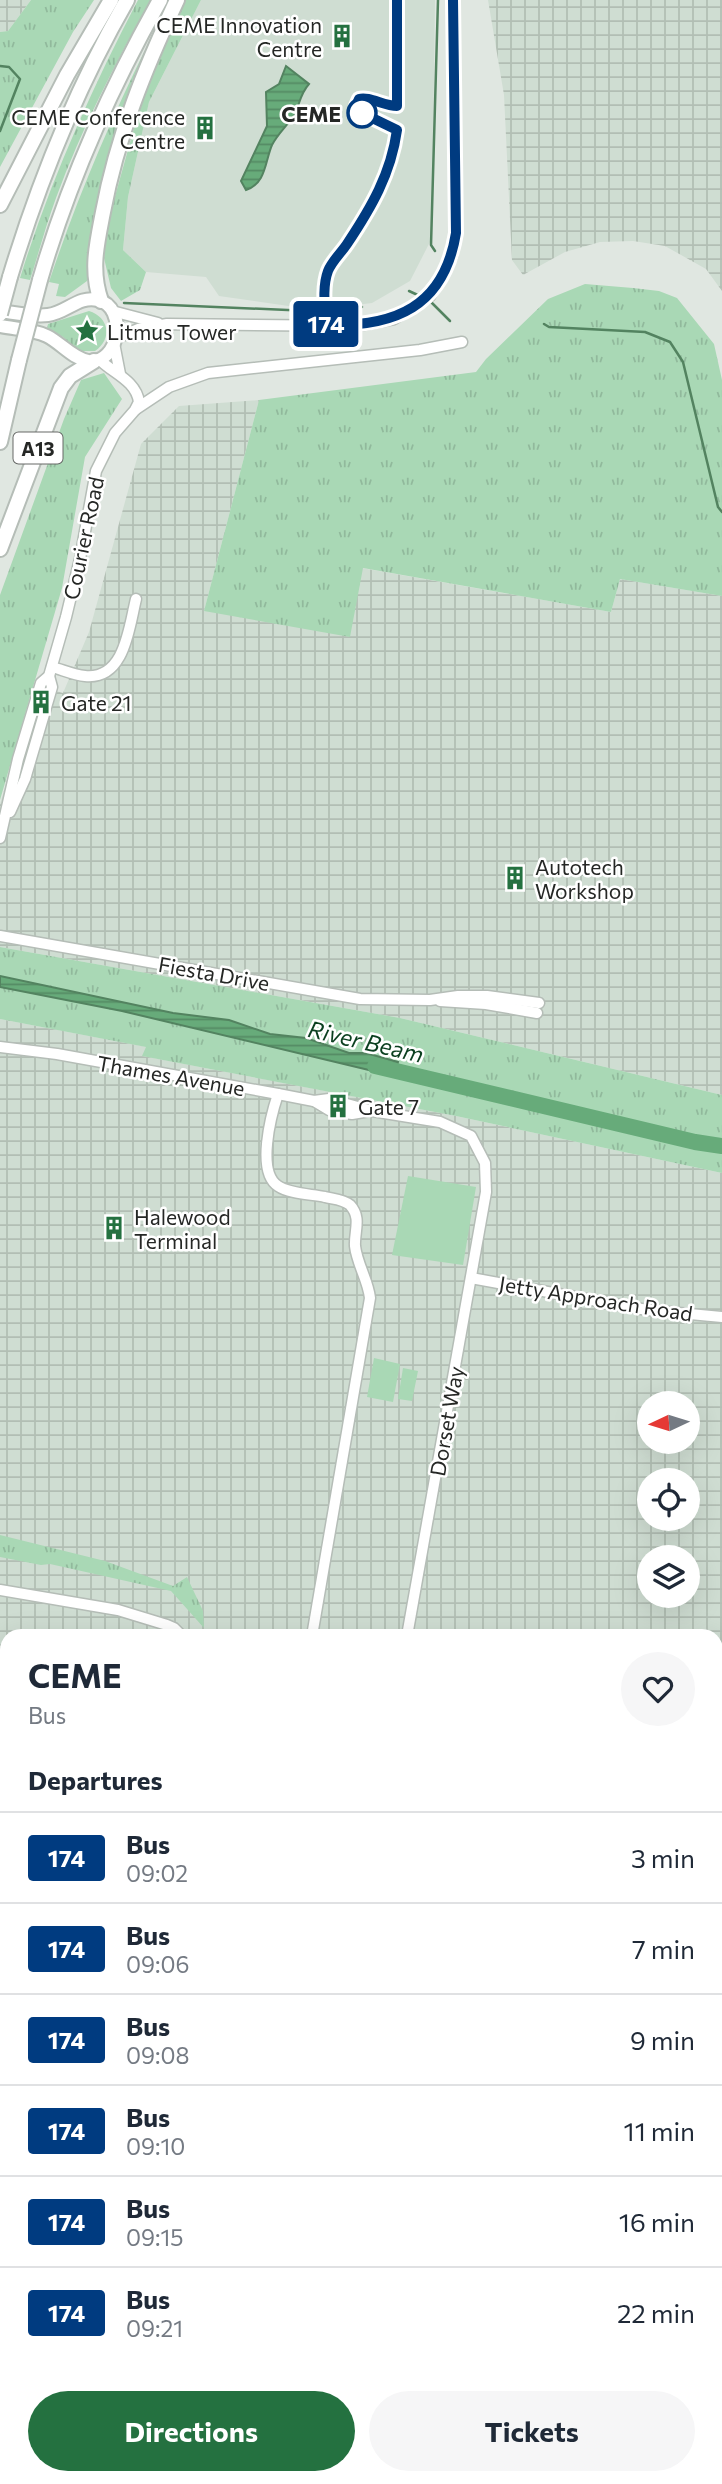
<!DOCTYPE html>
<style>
:root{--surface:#fff;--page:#f6f6f7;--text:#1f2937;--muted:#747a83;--line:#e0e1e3;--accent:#247140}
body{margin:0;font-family:Commissioner,sans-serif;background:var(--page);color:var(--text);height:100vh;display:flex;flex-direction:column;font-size:26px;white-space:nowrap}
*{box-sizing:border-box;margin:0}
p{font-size:23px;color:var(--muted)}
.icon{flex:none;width:38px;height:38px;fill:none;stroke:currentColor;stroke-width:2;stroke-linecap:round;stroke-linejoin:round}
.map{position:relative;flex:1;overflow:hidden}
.panel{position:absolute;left:0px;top:1629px;width:723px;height:856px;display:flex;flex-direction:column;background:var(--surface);border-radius:21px 21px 0 0;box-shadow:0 7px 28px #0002}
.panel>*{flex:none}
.badge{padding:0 14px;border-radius:5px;font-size:24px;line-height:46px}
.needle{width:46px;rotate:266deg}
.buttons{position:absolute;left:637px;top:1391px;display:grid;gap:14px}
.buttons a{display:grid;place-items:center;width:63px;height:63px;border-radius:50%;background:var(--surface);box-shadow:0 7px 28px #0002;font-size:35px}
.map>.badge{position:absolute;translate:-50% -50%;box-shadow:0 0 0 4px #fff}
h2{padding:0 28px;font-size:26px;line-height:63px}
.round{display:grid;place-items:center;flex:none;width:74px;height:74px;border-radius:37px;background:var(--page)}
.headline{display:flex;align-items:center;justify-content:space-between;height:119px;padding:0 28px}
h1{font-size:33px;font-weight:700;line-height:52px}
.cta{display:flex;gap:14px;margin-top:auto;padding:14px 28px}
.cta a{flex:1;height:80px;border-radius:42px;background:var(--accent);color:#fff;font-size:28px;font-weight:700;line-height:80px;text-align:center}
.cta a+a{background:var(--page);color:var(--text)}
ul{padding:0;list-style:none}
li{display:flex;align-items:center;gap:21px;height:91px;padding:0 28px;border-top:2px solid var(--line)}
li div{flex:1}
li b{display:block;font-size:26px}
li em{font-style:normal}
li .badge{min-width:77px;font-weight:700;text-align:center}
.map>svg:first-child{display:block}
</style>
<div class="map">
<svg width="722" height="2484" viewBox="0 0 722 2484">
<defs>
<pattern id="industrial-grid" width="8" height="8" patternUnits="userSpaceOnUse" patternTransform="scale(1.75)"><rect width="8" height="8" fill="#cfddd2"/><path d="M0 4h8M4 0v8" fill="none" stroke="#b2beb4"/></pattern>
<pattern id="grass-tufts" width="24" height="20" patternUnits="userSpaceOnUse" patternTransform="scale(1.75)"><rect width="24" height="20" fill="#a9d8b5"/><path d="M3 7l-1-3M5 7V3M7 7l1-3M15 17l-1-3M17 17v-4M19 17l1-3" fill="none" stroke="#91b99c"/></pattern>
<pattern id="water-rules" width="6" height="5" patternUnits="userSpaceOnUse" patternTransform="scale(1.75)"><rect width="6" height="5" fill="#67ab7a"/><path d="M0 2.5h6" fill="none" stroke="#558b64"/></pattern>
</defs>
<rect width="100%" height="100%" fill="#e0e7e1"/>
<path fill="#cfddd2" d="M 201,0 L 435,0 L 432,238 L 410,281 L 372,303 L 316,310 L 219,296 L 206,277 L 146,272 L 123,250 L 128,197 L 149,102 Z"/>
<g fill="url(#industrial-grid)" fill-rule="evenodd">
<path d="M 0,0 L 31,0 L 8,31 L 0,32 Z"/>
<path d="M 488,0 L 722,0 L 722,291 L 706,269 L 665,246 L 633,241 L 600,242 L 565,252 L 523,275 L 512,260 L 504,95 Z"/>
<path d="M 259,400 L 204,611 L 362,568 L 611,612 L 620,579 L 722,596 L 722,1095 L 400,1018 L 0,947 L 0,804 L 36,685 L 63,693 L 89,632 L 141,444 L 179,406 Z"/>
<path d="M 0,1019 L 147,1047 L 143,1056 L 456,1116 L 722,1173 L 722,2484 L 544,2484 L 544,2478 L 716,2478 L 716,1636 L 7,1636 L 7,2478 L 346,2478 L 415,2484 L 0,2484 ZM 649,1404 L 688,1404 L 688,1442 L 649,1442 ZM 649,1480 L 688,1480 L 688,1519 L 649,1519 ZM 649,1558 L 688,1558 L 688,1596 L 649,1596 Z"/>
</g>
<g fill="url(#grass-tufts)">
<path d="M 31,0 L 94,0 L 73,32 L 0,167 L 0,32 L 8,31 Z"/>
<path d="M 138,0 L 151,0 C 115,63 81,130 56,198 C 46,225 39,252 30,280 L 20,278 C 50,181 91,90 138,0 Z"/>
<path d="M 185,0 L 201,0 L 149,102 L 128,197 L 123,250 L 146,272 L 140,290 L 121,301 L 111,288 L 104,258 L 107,225 L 143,96 Z"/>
<path d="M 147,46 L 149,48 C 123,124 91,200 87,281 L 65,297 L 56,296 L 59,284 L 49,282 C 76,201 109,123 147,46 Z"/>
<path d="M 585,284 L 633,288 L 659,291 L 677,298 L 714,344 L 722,380 L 722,596 L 620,579 L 611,612 L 363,568 L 350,637 L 204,611 L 259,400 L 476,372 L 486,359 L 548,299 Z"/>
<path d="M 89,311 C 109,317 113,339 95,351 L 79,351 L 63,337 L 47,329 L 48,324 Z"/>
<path d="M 104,373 L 122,399 L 85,457 L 62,588 L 0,800 L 0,595 L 64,419 L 81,380 Z"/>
<path d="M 0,947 L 400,1018 L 722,1095 L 722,1173 L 456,1116 L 142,1056 L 146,1047 L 0,1019 Z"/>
<path d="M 0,1535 L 105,1561 L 173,1586 L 187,1577 L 203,1611 L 204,1628 L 171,1591 L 50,1564 L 41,1565 L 0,1557 Z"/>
</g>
<g fill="#a9d8b5">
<path d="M 408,1176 L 476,1187 L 463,1265 L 392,1255 Z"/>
<path d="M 374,1358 L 400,1364 L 393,1402 L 367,1397 Z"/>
<path d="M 403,1368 L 418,1371 L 412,1401 L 398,1399 Z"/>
</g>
<g fill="url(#water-rules)" stroke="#538360" stroke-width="2">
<path d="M 286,66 L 309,84 C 300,94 300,103 295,114 C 288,125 278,133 272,145 C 265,161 266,184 246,190 L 241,181 L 267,126 L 266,92 L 279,84 Z"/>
<path d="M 0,976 L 173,1013 L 229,1020 L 270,1034 L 306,1038 L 349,1053 L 366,1053 L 398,1062 L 394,1076 L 122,1011 L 0,987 Z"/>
</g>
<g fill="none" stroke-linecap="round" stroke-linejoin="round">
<g stroke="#538360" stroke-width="2.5">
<path d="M 0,66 L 9,67 L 20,79 L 0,131"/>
<path d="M 435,251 L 431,245 L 438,0"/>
<path d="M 409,291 L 422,297"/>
<path d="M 428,299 L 450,321"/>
<path d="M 124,303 L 310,311"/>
<path d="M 340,310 L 362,307"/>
<path d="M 544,324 L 549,327 L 645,332 L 670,342 L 683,362 L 718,507 L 722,512"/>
</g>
<path stroke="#67ab7a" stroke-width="16" d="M 375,1066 L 695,1142 L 722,1146"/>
<g stroke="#b5bdb7" stroke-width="13">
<g id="minor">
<path d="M 112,311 L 158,323"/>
<path d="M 117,338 L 138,329 L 167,324 L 357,326 L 394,319 L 430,296 L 452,256 L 456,233 L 453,0"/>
<path d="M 114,343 L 120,374"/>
<path d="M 136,409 L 169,387 L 208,373 L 420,350 L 462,342"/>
<path d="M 52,667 C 63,670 74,675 85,676 C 125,680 129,627 136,599"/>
<path d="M 10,812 L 25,779 L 52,687 L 49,676"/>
<path d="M 0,838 L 18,759 L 41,683 L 49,676 L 66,617 L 80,559 L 96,471 L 115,433 L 135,410 L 139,402 C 136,380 112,373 99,359"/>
<path d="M 0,936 L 360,999 L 430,1000 L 458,996 L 487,996 L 539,1003"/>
<path d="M 440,1001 L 486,1004 L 537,1013"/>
<path d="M 0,1047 L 57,1054 L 278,1094 L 314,1101 L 329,1110 L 339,1112 L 352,1114 L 370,1111"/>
<path d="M 278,1094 C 271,1115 256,1172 278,1186 C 290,1194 310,1194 325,1197 C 333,1199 343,1199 350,1205 C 362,1218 354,1231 355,1246 C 357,1264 368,1280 370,1298 L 312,1636"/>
<path d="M 314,1101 L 329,1099 L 372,1111 L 440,1122 L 471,1136 L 485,1163 L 486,1192 L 407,1636"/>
<path d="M 471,1278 L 647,1310 L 722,1317"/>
<path d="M 0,1590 L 118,1610 L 167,1625 L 174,1628 L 182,1636"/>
<path d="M 0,1924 L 7,1924"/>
<path d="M 0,1954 L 7,1954"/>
<path d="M 716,1982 L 722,1983"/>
<path d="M 0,2152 L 7,2147"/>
<path d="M 716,2356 L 722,2350"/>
<path d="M 0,2461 L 7,2462"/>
<path d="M 181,2478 L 256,2484"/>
<path d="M 667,2484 L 667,2478"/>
</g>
</g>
<g stroke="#b5bdb7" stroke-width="16">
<path id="major" d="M 0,311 C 15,313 33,317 48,315 C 66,313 79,295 98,300 C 128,307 120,365 88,361 C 72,358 61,343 47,336 C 33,329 15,329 0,326"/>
</g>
<g stroke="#b5bdb7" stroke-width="18">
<g id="highway">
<path d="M 0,205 L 67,75 L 111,0"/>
<path d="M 10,277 C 39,181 77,87 127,0"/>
<path d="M 40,280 C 68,183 110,89 160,0"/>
<path d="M 101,301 C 90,270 97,243 103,212 C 117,137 145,68 177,0"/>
<path d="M 0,442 L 19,360"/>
<path d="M 0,549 L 61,388 L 70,376 L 94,361"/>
</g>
</g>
<use href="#minor" stroke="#fff" stroke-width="10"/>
<use href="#major" stroke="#fff" stroke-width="12"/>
<use href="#highway" stroke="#fff" stroke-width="14"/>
<g stroke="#b5bdb7" stroke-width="18" stroke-linecap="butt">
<g id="highway-bridge">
<path d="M 0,314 L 10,277"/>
<path d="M 19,360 L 40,280"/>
</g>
</g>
<use href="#highway-bridge" stroke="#fff" stroke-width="14"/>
</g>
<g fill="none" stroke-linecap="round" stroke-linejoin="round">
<g stroke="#fff" stroke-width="16">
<path id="line" d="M 397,0 L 397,106 C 384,106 369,96 359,99 L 356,106 L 362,113 L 397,130 C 391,174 371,208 347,244 C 341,253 332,261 328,271 C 322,287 325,308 326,325 C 395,327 444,307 456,233 L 453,0"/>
</g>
<use href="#line" stroke="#003b80" stroke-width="10"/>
</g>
<defs>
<g id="building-bare" transform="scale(1.89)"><path d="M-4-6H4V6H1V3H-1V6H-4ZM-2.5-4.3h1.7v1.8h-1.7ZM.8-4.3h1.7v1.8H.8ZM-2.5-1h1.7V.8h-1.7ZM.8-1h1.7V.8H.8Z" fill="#247140" stroke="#fff" stroke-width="2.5" paint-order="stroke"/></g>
<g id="sight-bare" transform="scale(1.89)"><path d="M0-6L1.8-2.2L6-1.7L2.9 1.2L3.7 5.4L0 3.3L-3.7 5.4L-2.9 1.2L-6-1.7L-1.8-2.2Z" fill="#247140" stroke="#fff" stroke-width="2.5" paint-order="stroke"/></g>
</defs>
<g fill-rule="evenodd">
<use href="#building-bare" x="342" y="36"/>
<use href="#building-bare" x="205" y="128"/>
<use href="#sight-bare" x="87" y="331"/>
<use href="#building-bare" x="41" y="702"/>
<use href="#building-bare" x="515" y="878"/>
<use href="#building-bare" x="338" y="1106"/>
<use href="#building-bare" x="114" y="1228"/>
</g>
<circle fill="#fff" stroke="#003b80" stroke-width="3.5" cx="362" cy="113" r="14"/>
<g text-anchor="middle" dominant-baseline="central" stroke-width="5" stroke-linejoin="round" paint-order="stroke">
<rect fill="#fff" stroke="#666866" stroke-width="2" x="13.5" y="432.5" width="49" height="31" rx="5"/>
<g font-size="19" font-weight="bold" fill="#252725">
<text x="38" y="448">A13</text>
</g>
<g font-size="21" fill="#252725" stroke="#fff" text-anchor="start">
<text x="322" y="24" text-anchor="end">CEME Innovation<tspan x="322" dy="24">Centre</tspan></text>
<text x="185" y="116" text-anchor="end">CEME Conference<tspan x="185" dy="24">Centre</tspan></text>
<text x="107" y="331">Litmus Tower</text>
<text x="61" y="702">Gate 21</text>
<text x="535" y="866">Autotech<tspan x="535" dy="24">Workshop</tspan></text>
<text x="358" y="1106">Gate 7</text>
<text x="134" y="1216">Halewood<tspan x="134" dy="24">Terminal</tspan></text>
</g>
<g font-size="21" font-weight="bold" fill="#252725" stroke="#fff" text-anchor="end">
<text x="341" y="113">CEME</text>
</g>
<g font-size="21" fill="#252725" stroke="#fff">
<text transform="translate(83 538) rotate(-78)">Courier Road</text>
<text transform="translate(214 973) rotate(10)">Fiesta Drive</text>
<text transform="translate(171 1075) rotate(10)">Thames Avenue</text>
<text transform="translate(596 1298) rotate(9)">Jetty Approach Road</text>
<text transform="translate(446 1421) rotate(-80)">Dorset Way</text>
</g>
<g font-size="23" font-style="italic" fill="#0a3f1f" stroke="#fff">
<text transform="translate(366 1041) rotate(13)">River Beam</text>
</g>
</g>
</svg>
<div class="buttons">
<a><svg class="needle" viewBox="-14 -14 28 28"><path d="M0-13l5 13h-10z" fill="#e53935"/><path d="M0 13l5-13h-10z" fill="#747a83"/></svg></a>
<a><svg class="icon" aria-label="locate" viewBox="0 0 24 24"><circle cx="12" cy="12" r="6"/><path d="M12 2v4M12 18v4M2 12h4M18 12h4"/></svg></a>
<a><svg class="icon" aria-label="layers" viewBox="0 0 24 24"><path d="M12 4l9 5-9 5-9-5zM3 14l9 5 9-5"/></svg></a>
</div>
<b class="badge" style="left:326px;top:324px;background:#003b80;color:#fff">174</b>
<section class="panel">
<div class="headline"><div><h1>CEME</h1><p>Bus</p></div><a class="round"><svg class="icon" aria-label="heart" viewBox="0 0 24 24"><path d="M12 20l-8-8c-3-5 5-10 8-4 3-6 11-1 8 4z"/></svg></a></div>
<h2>Departures</h2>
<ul>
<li><span class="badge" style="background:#003b80;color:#fff">174</span><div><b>Bus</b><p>09:02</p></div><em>3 min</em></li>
<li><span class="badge" style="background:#003b80;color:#fff">174</span><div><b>Bus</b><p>09:06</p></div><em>7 min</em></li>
<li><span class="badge" style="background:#003b80;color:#fff">174</span><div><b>Bus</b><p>09:08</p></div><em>9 min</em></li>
<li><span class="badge" style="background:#003b80;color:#fff">174</span><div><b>Bus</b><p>09:10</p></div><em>11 min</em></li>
<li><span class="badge" style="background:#003b80;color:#fff">174</span><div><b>Bus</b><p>09:15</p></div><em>16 min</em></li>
<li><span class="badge" style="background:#003b80;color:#fff">174</span><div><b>Bus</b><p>09:21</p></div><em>22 min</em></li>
</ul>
<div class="cta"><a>Directions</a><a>Tickets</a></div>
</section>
</div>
